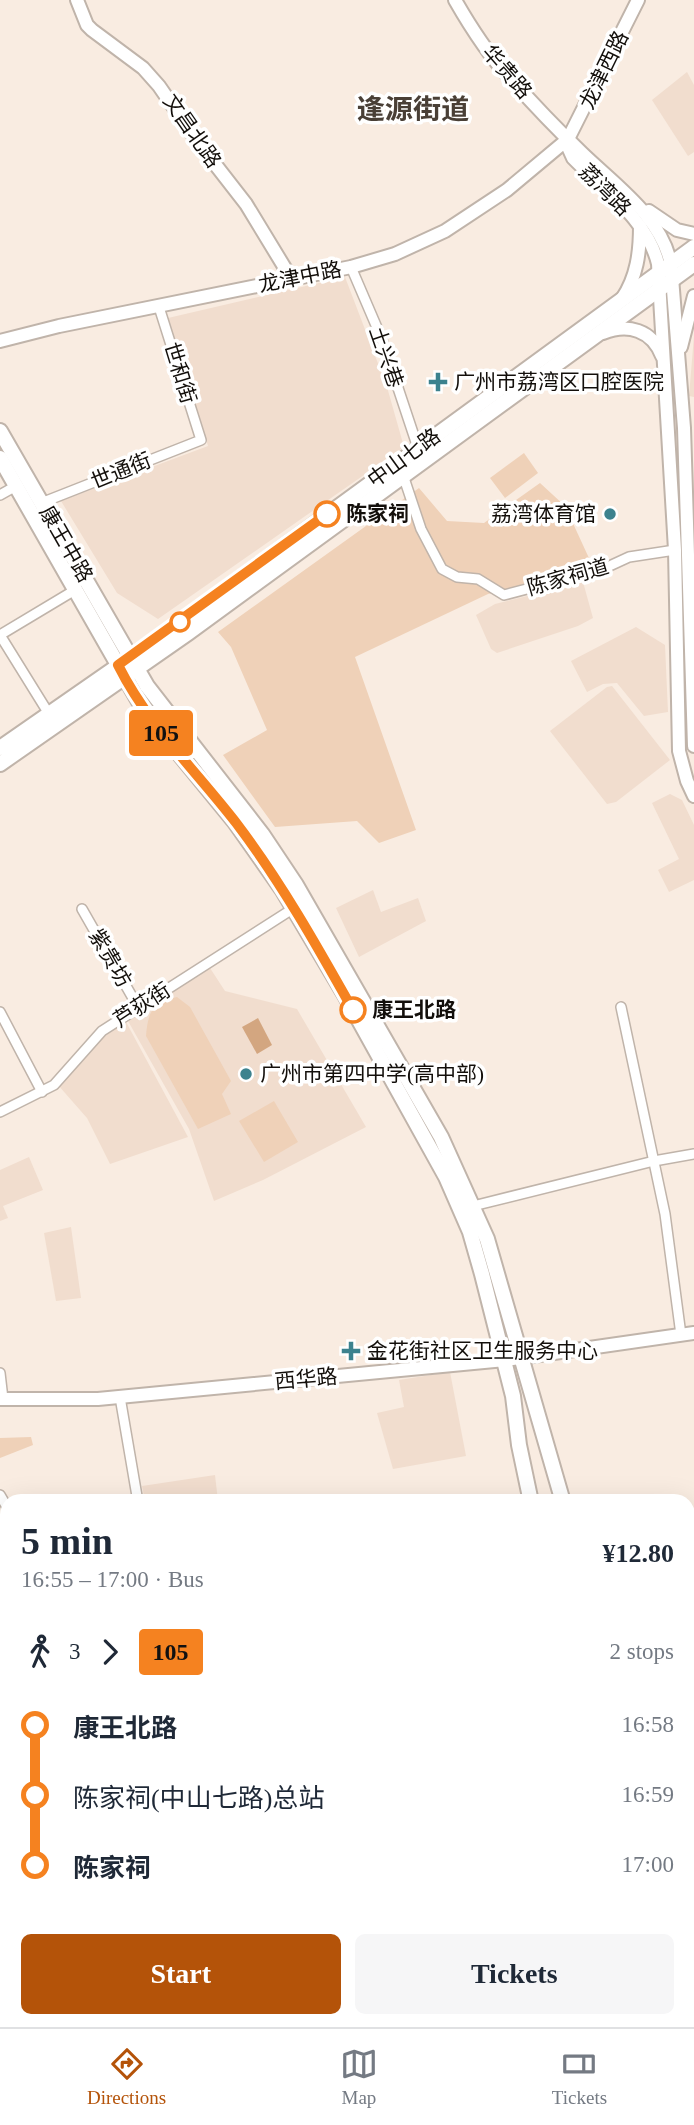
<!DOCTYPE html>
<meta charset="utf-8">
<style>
:root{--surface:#fff;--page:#f6f6f7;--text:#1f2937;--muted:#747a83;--line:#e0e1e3;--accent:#b45309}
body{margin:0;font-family:"Times New Roman","Noto Sans SC",serif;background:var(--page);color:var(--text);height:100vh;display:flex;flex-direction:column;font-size:26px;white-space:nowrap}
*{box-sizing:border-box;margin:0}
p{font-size:23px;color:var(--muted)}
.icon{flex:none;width:38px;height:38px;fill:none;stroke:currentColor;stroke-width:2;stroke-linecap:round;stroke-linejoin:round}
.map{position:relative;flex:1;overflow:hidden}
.details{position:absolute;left:0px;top:1494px;width:695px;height:534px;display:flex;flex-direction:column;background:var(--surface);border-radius:21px 21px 0 0;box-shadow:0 7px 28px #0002}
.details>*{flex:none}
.badge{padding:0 14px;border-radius:5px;font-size:24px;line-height:46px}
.map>.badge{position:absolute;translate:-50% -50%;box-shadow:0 0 0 4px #fff}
.legs{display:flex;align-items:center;gap:10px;height:77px;padding:0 21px;font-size:23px}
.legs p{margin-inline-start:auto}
.overview{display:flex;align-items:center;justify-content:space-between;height:119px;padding:0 21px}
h1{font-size:38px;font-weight:600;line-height:52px}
.cta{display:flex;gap:14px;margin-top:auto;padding:14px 21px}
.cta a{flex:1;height:80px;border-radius:10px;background:var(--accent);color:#fff;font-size:28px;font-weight:600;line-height:80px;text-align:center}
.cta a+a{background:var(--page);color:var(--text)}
ul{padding:0 21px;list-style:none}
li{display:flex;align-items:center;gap:24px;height:70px;font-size:26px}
li i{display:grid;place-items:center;width:10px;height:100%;margin:0 9px;background:currentColor}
li i::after{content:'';width:18px;height:18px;margin:-9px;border:5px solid;border-radius:50%;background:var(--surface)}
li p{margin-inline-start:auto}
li:first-child i{background:linear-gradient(#0000 50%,currentColor 0)}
li:last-child i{background:linear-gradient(currentColor 50%,#0000 0)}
.menu{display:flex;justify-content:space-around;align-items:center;height:98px;border-top:2px solid var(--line);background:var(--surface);font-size:19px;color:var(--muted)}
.menu a{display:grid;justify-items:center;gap:4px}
.menu .active{color:var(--accent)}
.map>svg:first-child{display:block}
</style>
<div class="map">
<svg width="694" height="2027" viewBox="0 0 694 2027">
<rect width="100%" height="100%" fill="#f9ece1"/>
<g fill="#f1ddce">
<path d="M 687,72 L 694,85 L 694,152 L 688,156 L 652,100 Z"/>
<path d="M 345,277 L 387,387 L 404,447 L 158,619 L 117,593 L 61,501 L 208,446 L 168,318 Z"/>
<path d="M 694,336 L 694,397 L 689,396 Z"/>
<path d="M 583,582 L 593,618 L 578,626 L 497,653 L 491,649 L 476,615 L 495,604 Z"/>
<path d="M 636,627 L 665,645 L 668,712 L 644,716 L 617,683 L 603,684 L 587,692 L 571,661 Z"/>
<path d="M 612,686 L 670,760 L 616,802 L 607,804 L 550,731 L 607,687 Z"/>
<path d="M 670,794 L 682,800 L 694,825 L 694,880 L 669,892 L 658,870 L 679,859 L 652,803 Z"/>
<path d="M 373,890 L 381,912 L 418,898 L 426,921 L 359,957 L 336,908 Z"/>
<path d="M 210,968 L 225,991 L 297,1009 L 366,1127 L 263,1180 L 214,1201 L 189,1129 L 128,1021 Z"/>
<path d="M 125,1020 L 188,1137 L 110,1164 L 87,1118 L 58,1085 L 103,1035 Z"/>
<path d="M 29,1157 L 43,1190 L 3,1206 L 8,1218 L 0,1221 L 0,1170 Z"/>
<path d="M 71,1227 L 81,1298 L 56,1301 L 44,1233 Z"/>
<path d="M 450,1372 L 466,1456 L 393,1469 L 377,1413 L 404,1407 L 399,1380 Z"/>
<path d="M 215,1475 L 218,1501 L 145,1501 L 142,1486 Z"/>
<path d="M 182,2021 L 266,2021 L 264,2027 L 186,2027 Z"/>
</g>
<g fill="#efd1b8">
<path d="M 524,453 L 538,473 L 505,498 L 490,478 Z"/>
<path d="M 540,483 L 565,506 L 594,569 L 488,594 L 355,657 L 416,830 L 379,843 L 357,821 L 275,827 L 223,755 L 267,730 L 231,647 L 218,632 L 419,488 L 447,521 L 484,523 Z"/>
<path d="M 177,997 L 190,1007 L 231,1081 L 222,1094 L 231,1114 L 198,1129 L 146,1036 C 148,1012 152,1003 177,997 Z"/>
<path d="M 274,1101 L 298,1142 L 264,1162 L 239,1121 Z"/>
<path d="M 31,1437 L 33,1445 L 0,1458 L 0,1438 Z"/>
<path d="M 694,1668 L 694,2027 L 267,2027 L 269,2021 L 688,2021 L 688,1670 Z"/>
</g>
<g fill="#d3a680">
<path d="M 258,1018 L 272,1045 L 257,1054 L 242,1027 Z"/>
<path d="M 688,1728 L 694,1731 L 694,1826 L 688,1828 Z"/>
<path d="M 402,2021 L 682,2021 L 677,2027 L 410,2027 Z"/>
</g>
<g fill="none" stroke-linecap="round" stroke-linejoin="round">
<g stroke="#c0b4aa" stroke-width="12">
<g id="street">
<path d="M 351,267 L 381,337 L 418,448"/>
<path d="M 403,475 L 421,529 L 442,569 L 457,577 L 478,579 L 504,595 L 603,569 L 629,557 L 675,550"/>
<path d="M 0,495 L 16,486"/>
<path d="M 41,503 L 201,440 L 159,307"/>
<path d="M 0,635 L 49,714"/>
<path d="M 0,635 L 75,590"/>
<path d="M 82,909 L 138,1007"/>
<path d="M 621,1007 L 665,1214 L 681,1335"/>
<path d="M 0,1012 L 42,1092"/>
<path d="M 0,1112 L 54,1085 L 102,1031 L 294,908"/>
<path d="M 473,1206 L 654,1161 L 694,1154"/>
<path d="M 0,1373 L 3,1399"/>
<path d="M 120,1397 L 138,1502"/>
<path d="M 0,1495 L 7,1507"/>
<path d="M 0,1654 L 7,1650"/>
</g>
</g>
<g stroke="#c0b4aa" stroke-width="16">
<g id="secondary">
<path d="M 77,0 L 87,25 L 92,30 L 143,68 L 159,86 L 197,141 L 246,204 L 291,278"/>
<path d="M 455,0 C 471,28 488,55 511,79 C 533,104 557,129 582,153 C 615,185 662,217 671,265 L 684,428 L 694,746"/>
<path d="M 568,139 L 568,147 L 573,158 C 603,189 648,220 658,264 L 675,550 L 679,751 L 687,781 L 694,796"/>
<path d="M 649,211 L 677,230 L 694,234"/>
<path d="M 622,299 C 637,277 640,252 640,226"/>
<path d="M 603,333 C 628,323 652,330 662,356"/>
<path d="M 0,341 L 59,326 L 351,267 L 395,254 L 445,231 L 507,190 L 568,139 L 638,0"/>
<path d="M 681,347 L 694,296"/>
<path d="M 0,1399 L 98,1399 L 505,1360 L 694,1333"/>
<path d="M 0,1902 L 7,1898"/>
<path d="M 0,1944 L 7,1950"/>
<path d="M 83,2021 L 88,2027"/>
<path d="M 112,2021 L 116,2027"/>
</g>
</g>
<g stroke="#c0b4aa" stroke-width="18">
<g id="primary">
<path d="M 0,431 L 147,686 L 262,834 L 296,885 L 441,1137 L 487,1239 L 563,1502"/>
<path d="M 0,458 L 145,712 L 235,822 L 282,889 L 345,995 L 446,1177 L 470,1232 L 482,1274 L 513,1396 L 519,1445 L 531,1502"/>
<path d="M 0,748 L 167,632 L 694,247"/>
<path d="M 0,764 L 188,633 L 694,264"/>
<path d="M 688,1574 L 694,1572"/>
<path d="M 688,1601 L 694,1599"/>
<path d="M 0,1921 L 7,1928"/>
<path d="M 99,2021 L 103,2027"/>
</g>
</g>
<g stroke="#c0b4aa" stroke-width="19">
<g id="highway">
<path d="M 688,1591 L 694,1590"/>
<path d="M 0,1874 L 7,1870"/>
<path d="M 0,1890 L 7,1886"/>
</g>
</g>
<use href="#street" stroke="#fff" stroke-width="9"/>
<use href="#secondary" stroke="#fff" stroke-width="12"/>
<use href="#primary" stroke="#fff" stroke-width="14"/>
<use href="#highway" stroke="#fff" stroke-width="16"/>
</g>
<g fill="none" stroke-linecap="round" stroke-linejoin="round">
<g stroke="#fff" stroke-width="16">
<path id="line-1" d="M 327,514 L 118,665 C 148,725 196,771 237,824 C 281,882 317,946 353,1010"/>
</g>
<use href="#line-1" stroke="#f58220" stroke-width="10"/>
</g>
<g fill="#3c828e" stroke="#fff" stroke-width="2.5">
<path d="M434.5 371.5h7v7h7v7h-7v7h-7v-7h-7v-7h7z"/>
<circle cx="610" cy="514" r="7"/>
<circle cx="246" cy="1074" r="7"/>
<path d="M347.5 1340.5h7v7h7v7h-7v7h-7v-7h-7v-7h7z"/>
</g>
<g fill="#fff" stroke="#f58220" stroke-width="3.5">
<circle cx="327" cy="514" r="12"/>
<circle cx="180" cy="622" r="9"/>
<circle cx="353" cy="1010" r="12"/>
</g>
<g text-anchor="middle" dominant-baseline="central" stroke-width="7" stroke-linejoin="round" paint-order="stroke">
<g font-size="21" fill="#130f0b" stroke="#fff">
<text transform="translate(604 70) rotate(-64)">龙津西路</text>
<text transform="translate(507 72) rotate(49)">华贵路</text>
<text transform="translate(192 131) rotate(55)">文昌北路</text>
<text transform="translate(605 190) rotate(45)">荔湾路</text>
<text transform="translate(300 277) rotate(-11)">龙津中路</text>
<text transform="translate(386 357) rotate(71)">土兴巷</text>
<text transform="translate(180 373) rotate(73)">世和街</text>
<text transform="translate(404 458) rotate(-36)">中山七路</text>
<text transform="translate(121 471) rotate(-22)">世通街</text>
<text transform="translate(66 544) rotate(60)">康王中路</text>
<text transform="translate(568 577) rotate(-16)">陈家祠道</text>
<text transform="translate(110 958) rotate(60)">紫贵坊</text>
<text transform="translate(142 1005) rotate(-33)">芦荻街</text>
<text transform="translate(306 1379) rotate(-5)">西华路</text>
</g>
<g font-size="21" fill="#130f0b" stroke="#fff" text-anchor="start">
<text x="454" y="382">广州市荔湾区口腔医院</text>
<text x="596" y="514" text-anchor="end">荔湾体育馆</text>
<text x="260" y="1074">广州市第四中学(高中部)</text>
<text x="367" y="1351">金花街社区卫生服务中心</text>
</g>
<g font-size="21" font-weight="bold" fill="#130f0b" stroke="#fff" text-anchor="start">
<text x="346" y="514">陈家祠</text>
<text x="372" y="1010">康王北路</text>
</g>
<g font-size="28" font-weight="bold" fill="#493f36" stroke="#fff">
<text x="413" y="109">逢源街道</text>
</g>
</g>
</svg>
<b class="badge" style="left:161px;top:733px;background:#f58220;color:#111">105</b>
<section class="details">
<div class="overview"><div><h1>5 min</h1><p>16:55 – 17:00 · Bus</p></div><b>¥12.80</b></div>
<div class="legs"><svg class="icon" aria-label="walk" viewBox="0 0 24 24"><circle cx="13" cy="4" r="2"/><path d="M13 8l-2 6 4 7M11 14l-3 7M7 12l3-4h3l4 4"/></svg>3<svg class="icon" aria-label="forward" viewBox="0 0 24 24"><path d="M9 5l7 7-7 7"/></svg><b class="badge" style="background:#f58220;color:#111">105</b><p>2 stops</p></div>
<ul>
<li><i style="color:#f58220"></i><b>康王北路</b><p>16:58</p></li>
<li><i style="color:#f58220"></i><span>陈家祠(中山七路)总站</span><p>16:59</p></li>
<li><i style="color:#f58220"></i><b>陈家祠</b><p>17:00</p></li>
</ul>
<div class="cta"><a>Start</a><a>Tickets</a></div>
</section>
</div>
<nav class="menu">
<a class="active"><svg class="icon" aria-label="directions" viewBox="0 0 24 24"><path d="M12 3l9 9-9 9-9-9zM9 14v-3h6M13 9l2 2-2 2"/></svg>Directions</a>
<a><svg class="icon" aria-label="map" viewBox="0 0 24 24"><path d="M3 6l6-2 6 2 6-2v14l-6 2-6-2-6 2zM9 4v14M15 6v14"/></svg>Map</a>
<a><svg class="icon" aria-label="tickets" viewBox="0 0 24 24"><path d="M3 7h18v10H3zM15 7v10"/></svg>Tickets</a>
</nav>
